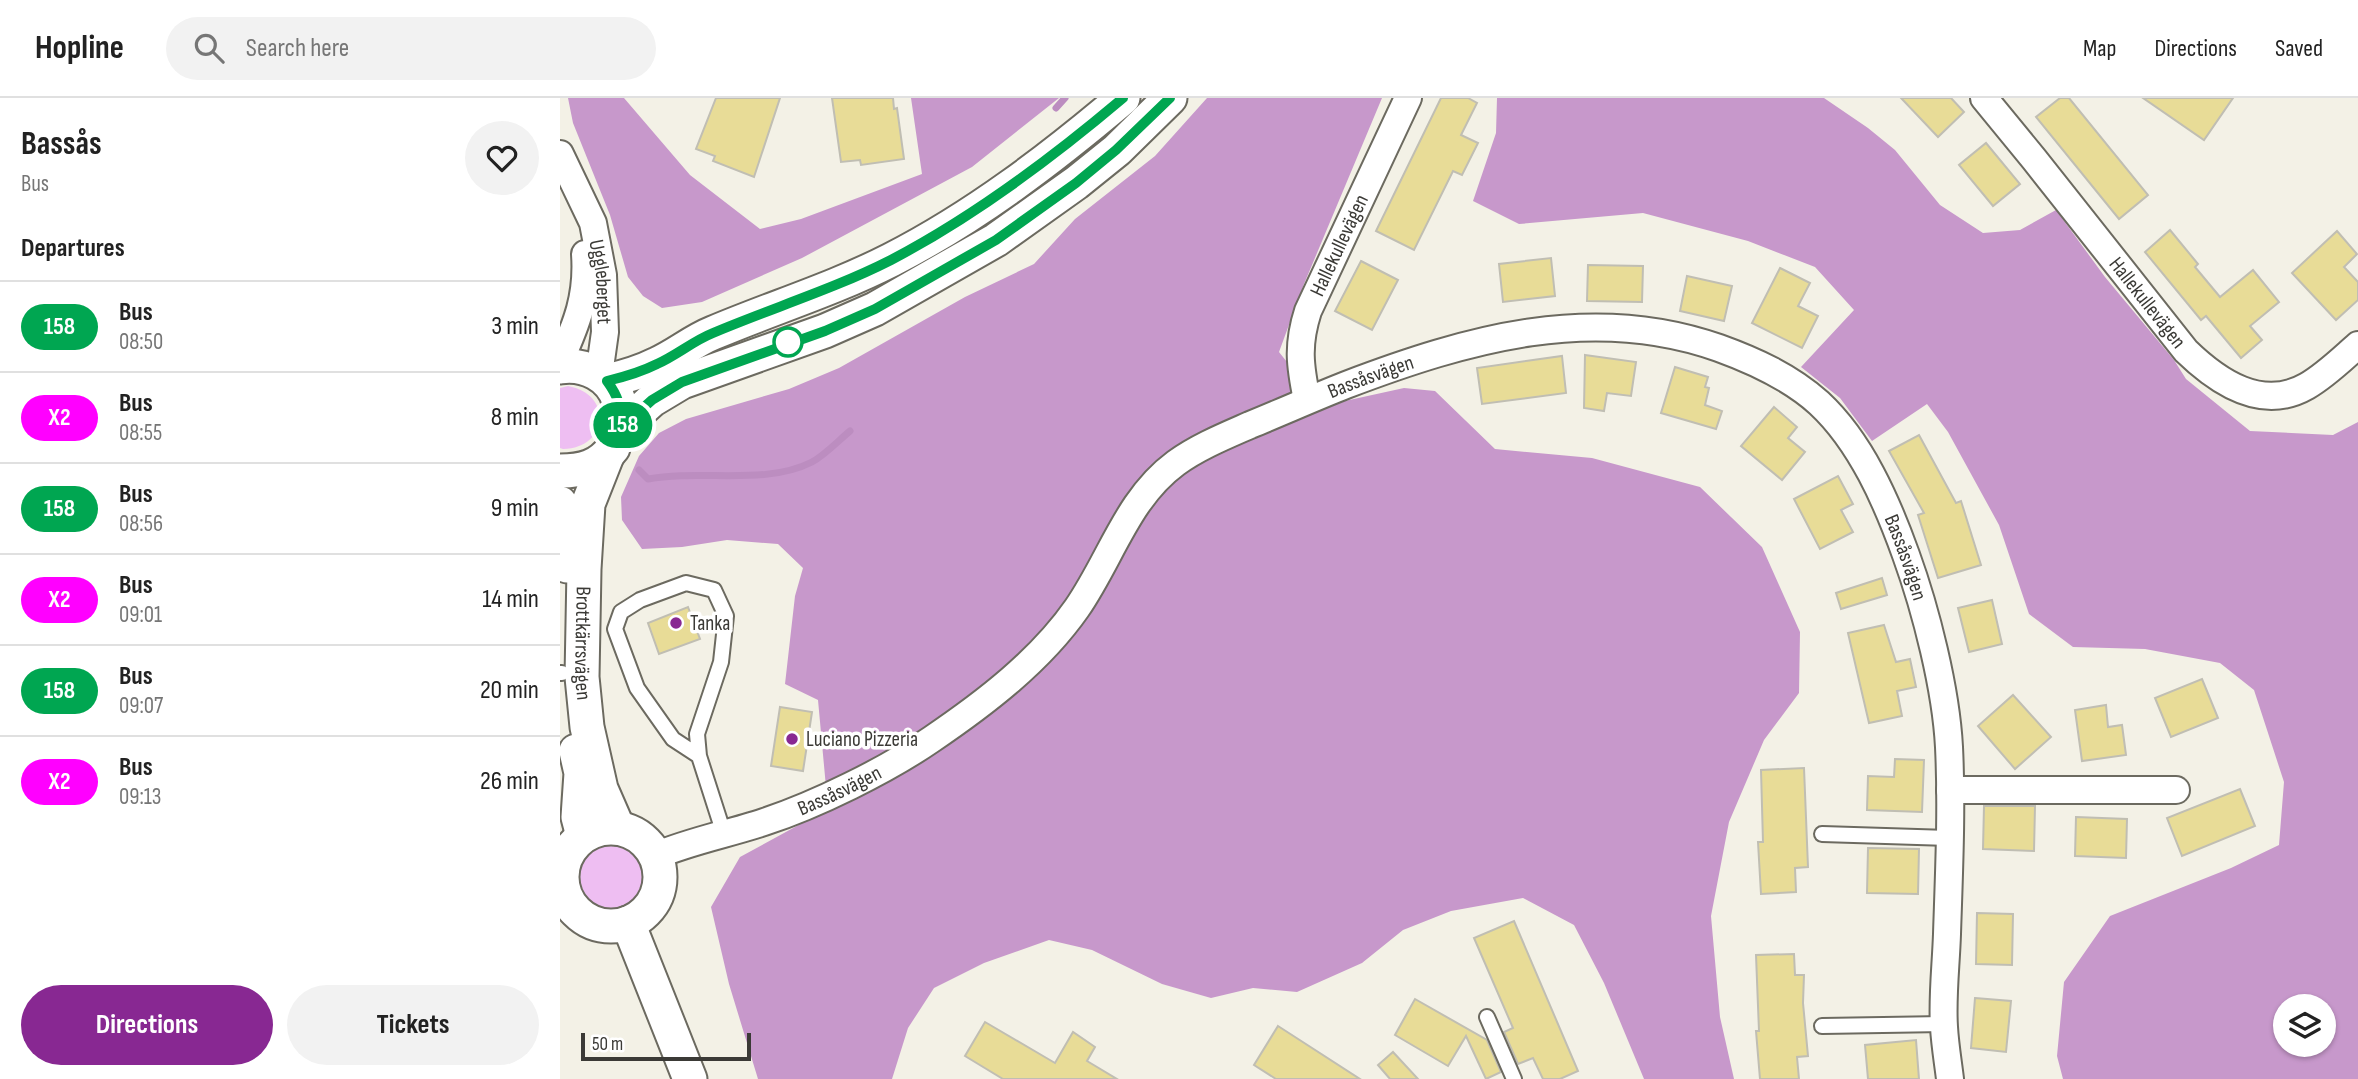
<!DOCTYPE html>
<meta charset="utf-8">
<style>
:root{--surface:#fff;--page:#f2f2f2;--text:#222;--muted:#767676;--line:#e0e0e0;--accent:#882892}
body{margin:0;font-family:"Sofia Sans Condensed",sans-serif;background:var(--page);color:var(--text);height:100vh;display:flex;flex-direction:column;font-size:26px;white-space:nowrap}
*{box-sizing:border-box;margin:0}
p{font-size:23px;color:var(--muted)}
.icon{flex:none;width:38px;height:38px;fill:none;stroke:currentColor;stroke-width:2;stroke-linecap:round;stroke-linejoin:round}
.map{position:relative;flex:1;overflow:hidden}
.drawer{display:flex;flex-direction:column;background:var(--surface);width:560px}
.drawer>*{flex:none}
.badge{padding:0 14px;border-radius:23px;font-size:24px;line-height:46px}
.fabs{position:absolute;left:1713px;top:896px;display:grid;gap:14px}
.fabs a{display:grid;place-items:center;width:63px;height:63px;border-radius:50%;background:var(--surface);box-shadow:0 2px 5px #0004;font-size:35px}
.scale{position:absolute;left:21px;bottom:18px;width:170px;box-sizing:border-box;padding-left:7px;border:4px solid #3b3a36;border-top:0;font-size:19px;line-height:24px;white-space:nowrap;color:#3b3a36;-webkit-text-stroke:5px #fff;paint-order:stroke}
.map>.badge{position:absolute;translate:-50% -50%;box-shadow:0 0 0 4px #fff}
h2{padding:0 21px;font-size:26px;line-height:63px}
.round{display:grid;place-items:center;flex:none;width:74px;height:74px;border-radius:37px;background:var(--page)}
.head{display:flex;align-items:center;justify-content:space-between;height:119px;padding:0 21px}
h1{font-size:33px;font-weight:700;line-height:52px}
.action{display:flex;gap:14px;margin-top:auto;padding:14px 21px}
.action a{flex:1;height:80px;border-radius:42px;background:var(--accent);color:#fff;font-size:28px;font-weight:700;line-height:80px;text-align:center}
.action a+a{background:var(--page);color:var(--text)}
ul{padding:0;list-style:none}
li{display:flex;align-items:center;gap:21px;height:91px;padding:0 21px;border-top:2px solid var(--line)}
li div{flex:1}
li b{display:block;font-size:26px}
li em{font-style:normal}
li .badge{min-width:77px;font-weight:700;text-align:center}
header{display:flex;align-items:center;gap:42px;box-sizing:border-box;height:98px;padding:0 35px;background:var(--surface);border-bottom:2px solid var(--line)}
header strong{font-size:33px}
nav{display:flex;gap:38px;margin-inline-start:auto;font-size:24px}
.search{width:490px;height:63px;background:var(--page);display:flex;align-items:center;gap:18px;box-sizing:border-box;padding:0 24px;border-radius:38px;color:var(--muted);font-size:26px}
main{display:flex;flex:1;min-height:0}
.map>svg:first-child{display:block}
</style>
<header>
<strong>Hopline</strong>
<div class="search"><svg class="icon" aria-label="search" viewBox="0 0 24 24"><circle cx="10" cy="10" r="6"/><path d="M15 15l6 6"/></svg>Search here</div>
<nav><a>Map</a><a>Directions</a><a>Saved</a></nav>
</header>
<main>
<section class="drawer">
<div class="head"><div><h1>Bassås</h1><p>Bus</p></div><a class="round"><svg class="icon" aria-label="heart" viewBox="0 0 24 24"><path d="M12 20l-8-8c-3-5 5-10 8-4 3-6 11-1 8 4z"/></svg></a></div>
<h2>Departures</h2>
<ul>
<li><span class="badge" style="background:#00a651;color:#fff">158</span><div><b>Bus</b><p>08:50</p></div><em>3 min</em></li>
<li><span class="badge" style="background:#f0f;color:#fff">X2</span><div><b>Bus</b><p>08:55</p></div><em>8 min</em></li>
<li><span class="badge" style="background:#00a651;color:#fff">158</span><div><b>Bus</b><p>08:56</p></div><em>9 min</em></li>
<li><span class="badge" style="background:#f0f;color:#fff">X2</span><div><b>Bus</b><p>09:01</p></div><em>14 min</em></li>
<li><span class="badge" style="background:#00a651;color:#fff">158</span><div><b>Bus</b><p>09:07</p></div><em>20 min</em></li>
<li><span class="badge" style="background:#f0f;color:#fff">X2</span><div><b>Bus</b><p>09:13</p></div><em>26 min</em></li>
</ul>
<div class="action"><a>Directions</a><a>Tickets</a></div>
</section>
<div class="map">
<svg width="1798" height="981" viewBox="0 0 1798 981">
<rect width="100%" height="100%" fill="#f3f1e6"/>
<g fill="#eebef2">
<path d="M 8,288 C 53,296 49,350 3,351 L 0,350 L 0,290 Z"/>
<circle cx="51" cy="779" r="31"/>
</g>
<g fill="#c798cb" fill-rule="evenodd">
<path d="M 8,0 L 64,0 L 130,77 L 200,131 L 241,121 L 362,76 L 351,0 L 499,0 L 412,69 L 242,160 L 142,204 L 102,210 L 83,198 L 68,179 L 50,117 L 13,25 Z"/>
<path d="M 647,0 L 822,0 L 744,186 L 719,254 L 762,308 L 844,290 L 875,293 L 935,351 L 1032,360 L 1140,389 L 1202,449 L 1240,534 L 1239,595 L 1204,642 L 1169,724 L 1151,818 L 1160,919 L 1174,981 L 1084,981 L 1044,885 L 1014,827 L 963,800 L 891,813 L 843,832 L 802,865 L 737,894 L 693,890 L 651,900 L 602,886 L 532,852 L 489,842 L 424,865 L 374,890 L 348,930 L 332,981 L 198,981 L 169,886 L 151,809 L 180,759 L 268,711 L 258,602 L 225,586 L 235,498 L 243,470 L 218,446 L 167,442 L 122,449 L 82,451 L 62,422 L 61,399 L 79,358 L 99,335 L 126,321 L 229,291 L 279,270 L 405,199 L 474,166 L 515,121 L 595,58 Z"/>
<path d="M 937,0 L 1264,0 L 1308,30 L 1335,52 L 1380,107 L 1423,135 L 1460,132 L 1496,112 L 1545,179 L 1614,262 L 1626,281 L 1690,333 L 1773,337 L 1798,324 L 1798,981 L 1503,981 L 1497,958 L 1504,884 L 1550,818 L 1671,770 L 1719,747 L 1724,684 L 1694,592 L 1660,565 L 1585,551 L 1513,549 L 1469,516 L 1439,427 L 1388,334 L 1367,306 L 1312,343 L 1280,300 L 1241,269 L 1294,212 L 1255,169 L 1188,143 L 1083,115 L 959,126 L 913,103 L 936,35 ZM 1726,908 L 1764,908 L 1764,947 L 1726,947 Z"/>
</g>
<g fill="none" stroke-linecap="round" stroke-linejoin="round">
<g stroke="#bc8dc0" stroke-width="7">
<path d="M 496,10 L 505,0"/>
<path d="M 79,372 L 88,381 C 141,371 205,388 252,364 C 265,357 278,343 290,333"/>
</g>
</g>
<g fill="#e8dc97" stroke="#c0beb3" stroke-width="2">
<path d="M 156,0 L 220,0 L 194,79 L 153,63 L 155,58 L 136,51 Z"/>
<path d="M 272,0 L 333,0 L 334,11 L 337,10 L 344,61 L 301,67 L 300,62 L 281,64 Z"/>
<path d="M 881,0 L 908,0 L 917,5 L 901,37 L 918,45 L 902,77 L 893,73 L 854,152 L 816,133 Z"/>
<path d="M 1341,0 L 1391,0 L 1404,14 L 1378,39 Z"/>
<path d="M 1500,0 L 1509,0 L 1588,97 L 1559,121 L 1476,19 Z"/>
<path d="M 1583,0 L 1673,0 L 1644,42 Z"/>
<path d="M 1426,45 L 1460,86 L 1433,108 L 1399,67 Z"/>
<path d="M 1610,132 L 1638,166 L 1635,169 L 1660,199 L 1693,172 L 1719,204 L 1690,228 L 1702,242 L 1681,260 L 1646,218 L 1641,222 L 1585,154 Z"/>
<path d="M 1777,133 L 1797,156 L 1784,169 L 1798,184 L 1798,202 L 1776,222 L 1732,175 Z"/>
<path d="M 991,160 L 995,198 L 943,204 L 939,166 Z"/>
<path d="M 801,163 L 838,182 L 812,232 L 775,213 Z"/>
<path d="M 1028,167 L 1083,168 L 1082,204 L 1027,203 Z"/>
<path d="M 1220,170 L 1250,185 L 1238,208 L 1258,218 L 1242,250 L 1192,225 Z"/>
<path d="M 1127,178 L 1172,188 L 1164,223 L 1120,213 Z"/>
<path d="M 1025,257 L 1076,264 L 1071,298 L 1047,295 L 1044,313 L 1024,310 Z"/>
<path d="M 1002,258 L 1006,295 L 922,306 L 917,270 Z"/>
<path d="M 1115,269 L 1148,279 L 1145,289 L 1149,290 L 1145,307 L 1162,313 L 1156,331 L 1101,315 Z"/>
<path d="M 1214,309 L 1237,329 L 1228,340 L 1245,354 L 1222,382 L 1181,348 Z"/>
<path d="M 1359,337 L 1396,405 L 1401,403 L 1421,467 L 1378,480 L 1358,417 L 1364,415 L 1329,353 Z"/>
<path d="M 1278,378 L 1293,406 L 1281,412 L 1293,434 L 1260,451 L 1234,401 Z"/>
<path d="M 1322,480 L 1327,497 L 1281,511 L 1276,495 Z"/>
<path d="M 1432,502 L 1442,546 L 1409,554 L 1398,510 Z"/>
<path d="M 128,509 L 140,541 L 99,556 L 88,525 Z"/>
<path d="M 1324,527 L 1336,564 L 1350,561 L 1356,589 L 1337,593 L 1342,618 L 1309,625 L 1288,535 Z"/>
<path d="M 1642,581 L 1658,620 L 1611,639 L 1595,600 Z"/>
<path d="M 1453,597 L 1491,639 L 1455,671 L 1418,628 Z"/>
<path d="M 1546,607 L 1548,629 L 1562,627 L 1566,657 L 1522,663 L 1515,612 Z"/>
<path d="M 220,609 L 252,614 L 243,673 L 211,668 Z"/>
<path d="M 1335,661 L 1364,662 L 1362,714 L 1307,712 L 1308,678 L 1334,679 Z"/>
<path d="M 1244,670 L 1248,769 L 1235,770 L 1236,794 L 1201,796 L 1198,744 L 1203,744 L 1201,672 Z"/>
<path d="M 1680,691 L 1695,728 L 1622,758 L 1607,720 Z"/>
<path d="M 1424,708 L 1475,708 L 1474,753 L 1423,751 Z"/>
<path d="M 1516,719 L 1567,721 L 1566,760 L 1515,758 Z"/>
<path d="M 1308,750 L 1359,751 L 1358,796 L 1307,795 Z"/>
<path d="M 1417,815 L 1453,816 L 1452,867 L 1416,866 Z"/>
<path d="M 954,823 L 1018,973 L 1000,981 L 983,981 L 973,960 L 958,966 L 944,934 L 953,930 L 914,840 Z"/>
<path d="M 1234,856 L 1235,877 L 1244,877 L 1243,905 L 1248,958 L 1237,959 L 1239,981 L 1200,981 L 1196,933 L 1199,933 L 1196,857 Z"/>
<path d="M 1415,900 L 1451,903 L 1446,954 L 1411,950 Z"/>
<path d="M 855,901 L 927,942 L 941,974 L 926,981 L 906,938 L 888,968 L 835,937 Z"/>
<path d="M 425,924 L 495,965 L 513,934 L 535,949 L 527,963 L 557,981 L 443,981 L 405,958 Z"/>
<path d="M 718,928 L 800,981 L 716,981 L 694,967 Z"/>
<path d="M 1356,942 L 1359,981 L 1308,981 L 1305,947 Z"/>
<path d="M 833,954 L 858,981 L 830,981 L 818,967 Z"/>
</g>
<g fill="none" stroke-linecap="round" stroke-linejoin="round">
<g stroke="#6c6a60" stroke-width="18">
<g id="service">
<path d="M 0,575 L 2,575"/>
<path d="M 139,658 L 137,636 L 161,564 L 166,518 L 154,492 L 126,485 L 80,502 L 61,514 L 55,531 L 77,590 L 113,641 L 139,658 L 164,736"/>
<path d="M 1262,736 L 1389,740"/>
<path d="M 927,919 L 954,981"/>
<path d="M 1262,928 L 1384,926"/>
</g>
</g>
<g stroke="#6c6a60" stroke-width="30">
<g id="minor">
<path id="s1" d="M 1424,0 L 1474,61 L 1626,253 C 1658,284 1702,314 1747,288 C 1766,277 1782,261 1798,247"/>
<path id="s2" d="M 0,56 L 33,125 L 43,177 L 45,234 L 39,277"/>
<path d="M 0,263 C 17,225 28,198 25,156"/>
<path id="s3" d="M 747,302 C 740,268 737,247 748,213 L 848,0"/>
<path d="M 1390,692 L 1616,692"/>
<path id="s4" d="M 95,758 C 130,743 168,736 204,724 C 256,707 327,672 372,641 C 425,605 480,563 517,510 C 551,461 567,401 616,365 C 638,349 665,338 690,327 C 722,314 753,300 786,287 C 907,241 1032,205 1159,250 C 1195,263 1230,279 1259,305 C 1301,344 1327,404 1346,457 C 1366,512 1386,591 1389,649 C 1392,711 1389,774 1387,836 C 1386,867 1382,899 1384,929 C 1385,947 1388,964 1390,981"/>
</g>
</g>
<g stroke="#6c6a60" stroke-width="37">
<g id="tertiary">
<path d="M 0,269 C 25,265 51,278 59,303"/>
<path d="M 47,283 C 64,279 81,274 97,266 C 117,257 133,243 153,235 C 212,210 274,191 331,162 C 415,119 491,61 563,0"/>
<path d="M 62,329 L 92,302 L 122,284 L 265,233 L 315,211 L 436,142 L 516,85 L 557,52 L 610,0"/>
<path id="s5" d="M 47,358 L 28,406 L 24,471 L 22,579 L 27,629 L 41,691 L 58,730"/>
<path d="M 0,373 C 22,373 39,369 53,350"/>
<path d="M 0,405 L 7,437 L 7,468"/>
<path d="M 16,653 L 21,675 L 18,719 L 23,738"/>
<circle cx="51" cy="779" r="49"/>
<path d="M 68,825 L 130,981"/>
</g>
</g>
<use href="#service" stroke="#fff" stroke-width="14"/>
<use href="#minor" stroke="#fff" stroke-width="26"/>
<use href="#tertiary" stroke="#fff" stroke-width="33"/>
</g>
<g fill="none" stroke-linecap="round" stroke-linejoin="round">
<g stroke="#fff" stroke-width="16">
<path id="line" d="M 563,0 C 491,61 415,118 331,162 C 274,191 212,210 153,235 C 133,243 117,257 97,266 C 81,274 64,279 47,283 C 58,298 62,310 62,329 L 92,302 L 122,284 L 265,233 L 315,211 L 436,142 L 516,85 L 556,52 L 610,0"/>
</g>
<use href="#line" stroke="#00a651" stroke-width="10"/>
</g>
<circle fill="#fff" stroke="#00a651" stroke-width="3.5" cx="228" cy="244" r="14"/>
<g fill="#882892" stroke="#fff" stroke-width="2.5">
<circle cx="116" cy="525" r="7"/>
<circle cx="232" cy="641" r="7"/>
</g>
<g text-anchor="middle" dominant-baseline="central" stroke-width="7" stroke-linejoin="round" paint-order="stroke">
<g font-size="21" fill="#3b3a36" stroke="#fff">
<text stroke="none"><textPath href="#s3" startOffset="163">Hallekullevägen</textPath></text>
<text stroke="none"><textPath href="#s2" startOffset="136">Uggleberget</textPath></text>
<text stroke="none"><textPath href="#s1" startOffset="262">Hallekullevägen</textPath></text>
<text stroke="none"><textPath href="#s4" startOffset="889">Bassåsvägen</textPath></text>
<text stroke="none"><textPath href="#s4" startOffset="1540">Bassåsvägen</textPath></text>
<text stroke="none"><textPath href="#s5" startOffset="191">Brottkärrsvägen</textPath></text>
<text stroke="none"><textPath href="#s4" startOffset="196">Bassåsvägen</textPath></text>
</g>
<g font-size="21" fill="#3b3a36" stroke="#fff" text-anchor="start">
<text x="130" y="525">Tanka</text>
<text x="246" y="641">Luciano Pizzeria</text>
</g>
</g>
</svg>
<div class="fabs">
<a><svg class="icon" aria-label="layers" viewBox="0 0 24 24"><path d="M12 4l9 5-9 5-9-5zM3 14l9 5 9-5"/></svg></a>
</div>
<div class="scale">50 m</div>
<b class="badge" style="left:63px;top:327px;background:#00a651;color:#fff">158</b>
</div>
</main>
